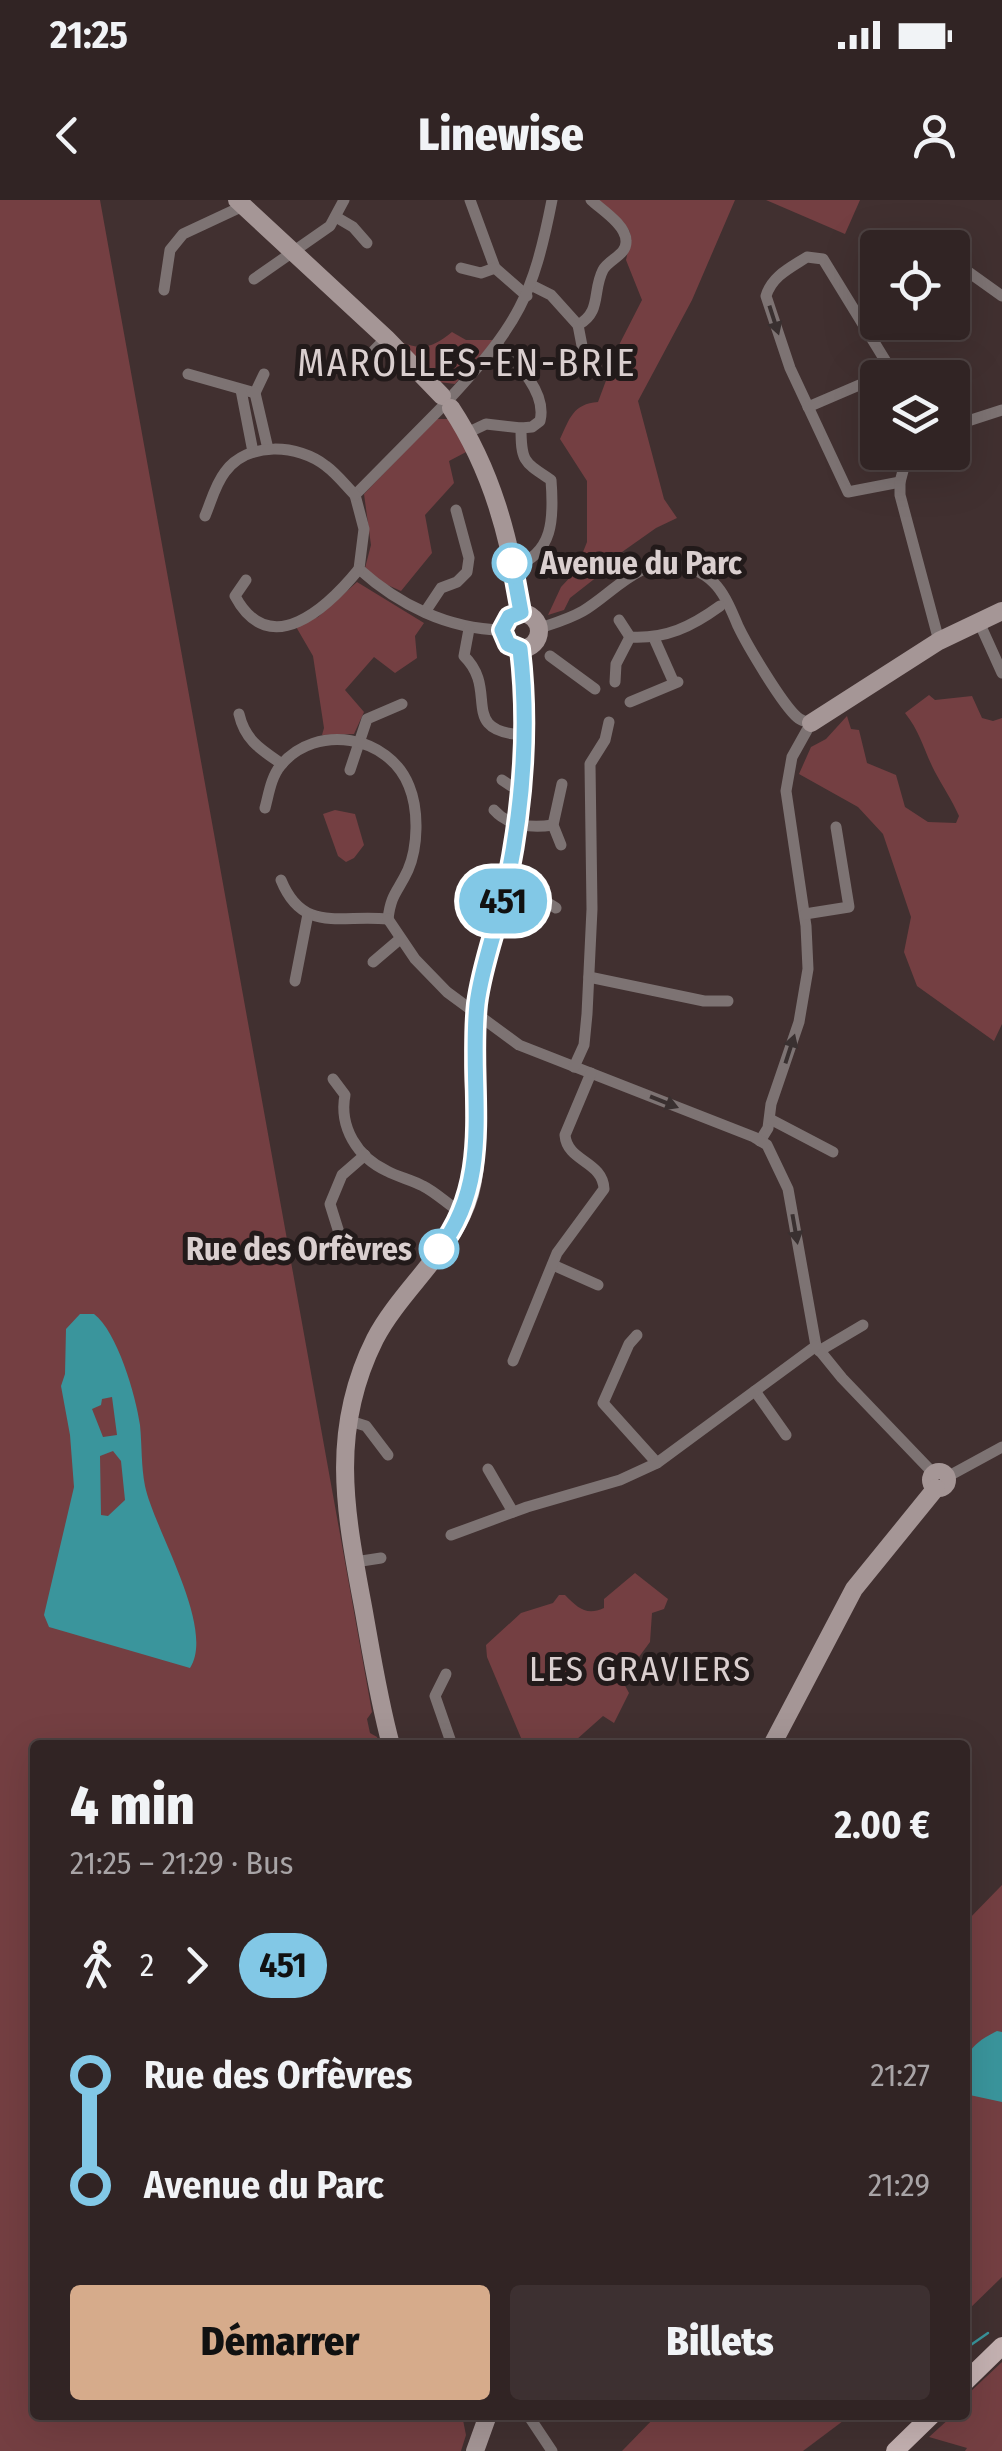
<!DOCTYPE html>
<html lang="fr">
<meta charset="utf-8">
<style>
:root{--surface:#312424;--page:#3d3031;--text:#f1f3f6;--muted:#a8a4a6;--line:#4c4141;--accent:#d6ab8b}
body{margin:0;font-family:"Fira Sans Condensed",sans-serif;background:var(--page);color:var(--text);height:100vh;display:flex;flex-direction:column;font-size:38px;white-space:nowrap}
*{box-sizing:border-box;margin:0}
p{font-size:32px;color:var(--muted)}
.icon{flex:none;width:55px;height:55px;fill:none;stroke:currentColor;stroke-width:2;stroke-linecap:round;stroke-linejoin:round}
.map{position:relative;flex:1;overflow:hidden}
.drawer{position:absolute;left:30px;top:1540px;width:940px;height:680px;display:flex;flex-direction:column;background:var(--surface);border-radius:10px;box-shadow:0 10px 40px #0002,0 0 0 2px var(--line)}
.drawer>*{flex:none}
.badge{padding:0 20px;border-radius:32px;font-size:35px;line-height:65px}
.controls{position:absolute;left:860px;top:30px;display:grid;gap:20px}
.controls a{display:grid;place-items:center;width:110px;height:110px;border-radius:10px;background:var(--surface);box-shadow:0 10px 40px #0002,0 0 0 2px var(--line);font-size:50px}
.map>.badge{position:absolute;translate:-50% -50%;box-shadow:0 0 0 5px #fff}
.legs{display:flex;align-items:center;gap:15px;height:110px;padding:0 40px;font-size:32px}
.legs p{margin-inline-start:auto}
.head{display:flex;align-items:center;justify-content:space-between;height:170px;padding:0 40px}
h1{font-size:55px;font-weight:800;line-height:75px}
.cta{display:flex;gap:20px;margin-top:auto;padding:20px 40px}
.cta a{flex:1;height:115px;border-radius:10px;background:var(--accent);color:#111;font-size:40px;font-weight:800;line-height:115px;text-align:center}
.cta a+a{background:var(--page);color:var(--text)}
ul{padding:0 40px;list-style:none}
li{display:flex;align-items:center;gap:35px;height:110px;font-size:38px}
li i{display:grid;place-items:center;width:15px;height:100%;margin:0 12px;background:currentColor}
li i::after{content:'';width:25px;height:25px;margin:-12px;border:8px solid;border-radius:50%;background:var(--surface)}
li p{margin-inline-start:auto}
li:first-child i{background:linear-gradient(#0000 50%,currentColor 0)}
li:last-child i{background:linear-gradient(currentColor 50%,#0000 0)}
.status{display:flex;justify-content:space-between;align-items:center;height:70px;padding:0 50px;background:var(--surface);direction:ltr}
.status svg{height:28px;fill:currentColor}
header{display:flex;justify-content:space-between;align-items:center;height:130px;padding:0 40px;background:var(--surface);font-size:45px;font-weight:800}
.map>svg:first-child{display:block}
</style>
<div class="status"><b>21:25</b><svg viewBox="0 0 49 12"><path d="M0 12V9h3v3zM5 12V6h3v6zM10 12V3h3v9zM15 12V0h3v12zM26 1h20v11H26zM47 4h2v5h-2z"/></svg></div>
<header><svg class="icon" aria-label="back" viewBox="0 0 24 24"><path d="M15 5l-7 7 7 7"/></svg>Linewise<svg class="icon" aria-label="person" viewBox="0 0 24 24"><circle cx="12" cy="8" r="4"/><path d="M4 21q1-7 8-7t8 7"/></svg></header>
<div class="map">
<svg width="1002" height="2251" viewBox="0 0 1002 2251">
<rect width="100%" height="100%" fill="#413030"/>
<g fill="#743f42">
<path d="M 0,0 L 100,0 L 372,1512 L 367,1519 L 370,1533 L 377,1537 L 379,1545 L 35,1545 L 35,2215 L 462,2215 L 466,2235 L 461,2251 L 0,2251 Z"/>
<path d="M 598,0 L 735,0 L 692,100 L 638,201 L 664,299 L 677,318 L 656,328 L 605,364 L 607,369 L 570,398 L 564,410 L 548,415 L 561,387 L 575,372 L 587,342 L 587,281 L 560,239 C 570,218 573,204 598,202 L 620,143 L 642,100 L 626,60 L 631,38 L 629,30 Z"/>
<path d="M 766,0 L 860,0 L 845,34 Z"/>
<path d="M 452,132 L 466,140 L 494,140 L 455,184 L 439,182 L 400,142 C 423,151 433,147 452,132 Z"/>
<path d="M 436,219 L 450,219 L 470,250 L 449,261 L 454,283 L 425,315 L 432,353 L 401,391 L 383,383 L 365,368 L 371,345 L 364,294 Z"/>
<path d="M 357,382 L 424,423 L 415,436 L 417,458 L 395,473 L 374,457 L 345,490 L 364,512 L 354,534 L 322,535 L 324,528 L 313,456 L 295,425 L 318,417 Z"/>
<path d="M 929,495 L 935,500 L 972,496 L 982,518 L 993,521 L 1002,518 L 1002,824 L 994,841 L 917,786 L 904,752 L 911,717 L 883,634 L 858,607 L 799,574 L 811,547 L 826,539 L 847,516 L 851,529 L 859,530 L 867,563 L 896,575 L 905,607 L 928,622 L 956,623 L 959,616 C 952,600 943,587 935,572 C 924,551 921,533 905,513 Z"/>
<path d="M 335,610 L 355,614 L 364,645 L 354,658 L 346,662 L 338,656 L 323,614 Z"/>
<path d="M 635,1373 L 668,1399 L 664,1409 L 652,1413 L 650,1442 L 622,1480 L 629,1493 L 614,1523 L 603,1516 L 576,1540 L 578,1545 L 568,1545 L 567,1541 L 524,1545 L 487,1457 L 486,1445 L 521,1413 L 553,1403 L 559,1395 L 565,1395 C 578,1408 586,1416 604,1408 L 604,1399 Z"/>
<path d="M 1002,1685 L 1002,2077 L 965,2113 L 965,1723 Z"/>
<path d="M 1002,2162 L 1002,2251 L 965,2251 L 967,2248 L 929,2237 L 950,2218 L 963,2218 L 970,2192 Z"/>
<path d="M 657,2215 L 851,2215 L 803,2251 L 622,2251 Z"/>
</g>
<g fill="#3a959c" fill-rule="evenodd">
<path d="M 80,1114 L 94,1114 C 117,1131 136,1196 140,1225 C 142,1245 141,1266 145,1286 C 154,1329 216,1428 190,1468 L 49,1427 L 44,1415 L 74,1287 L 70,1235 L 61,1186 L 65,1174 L 66,1129 ZM 112,1197 L 117,1235 L 103,1237 L 92,1209 L 101,1205 L 102,1199 ZM 113,1251 L 121,1261 L 125,1300 L 108,1316 L 101,1315 L 100,1256 Z"/>
<path d="M 997,1831 L 1002,1832 L 1002,1902 L 965,1894 C 965,1858 963,1848 997,1831 Z"/>
</g>
<g fill="none" stroke-linecap="round" stroke-linejoin="round">
<path stroke="#3a959c" stroke-width="2.5" d="M 965,2149 L 988,2133"/>
<g stroke="#7d7373" stroke-width="11">
<path d="M 470,0 L 495,68 L 527,96"/>
<path d="M 336,17 L 353,27 L 367,43"/>
<path d="M 952,65 L 960,66 L 1002,96"/>
<path d="M 461,68 L 481,73 L 495,68"/>
<path d="M 254,79 L 330,26 L 344,0"/>
<path d="M 531,85 L 551,95 L 578,125 C 602,112 592,91 603,70 C 609,59 627,55 626,41 C 626,25 602,10 591,0"/>
<path d="M 164,90 L 170,50 L 183,34 L 243,6"/>
<path d="M 578,125 L 583,151 L 597,174"/>
<path d="M 498,146 C 518,163 547,193 540,221 L 532,227 L 521,228"/>
<path d="M 357,168 L 386,138"/>
<path d="M 188,174 L 255,193 L 264,174"/>
<path d="M 896,178 L 823,59 L 807,57 C 790,68 772,76 766,96 L 790,168 L 848,292 L 900,282"/>
<path d="M 241,190 L 253,252"/>
<path d="M 255,193 L 268,249"/>
<path d="M 451,197 C 518,124 533,97 552,0"/>
<path d="M 808,207 L 892,171"/>
<path d="M 441,208 L 355,295 L 364,329 L 359,369 C 399,405 448,429 502,430"/>
<path d="M 952,221 L 968,221 L 1002,210"/>
<path d="M 467,233 L 486,224 L 521,228 C 521,262 524,262 551,280 C 554,318 554,354 513,367"/>
<path d="M 908,252 L 900,282 L 900,295 L 939,441"/>
<path d="M 205,316 C 211,302 215,285 225,272 C 248,241 298,244 326,266 C 337,274 346,286 355,295"/>
<path d="M 246,380 L 235,396 C 270,462 328,407 359,369"/>
<path d="M 425,412 L 441,388 L 457,382 L 467,372 L 469,358 L 456,310"/>
<path d="M 619,420 L 630,437"/>
<path d="M 979,422 L 1002,473"/>
<path d="M 540,428 C 555,423 569,419 583,411 C 613,393 639,358 677,365 C 715,371 725,395 738,426 C 747,445 782,504 797,517 C 800,520 806,522 811,523 L 792,557 L 786,591 L 806,726 L 808,769 L 799,822 L 771,904 L 768,928 L 760,941"/>
<path d="M 469,429 L 464,456 C 500,491 457,531 523,535"/>
<path d="M 654,438 L 674,483"/>
<path d="M 550,456 L 595,489"/>
<path d="M 615,482 L 616,464 L 630,437 C 666,439 691,427 720,406"/>
<path d="M 630,502 L 678,482"/>
<path d="M 239,514 C 245,540 260,549 282,564"/>
<path d="M 350,570 L 367,519 L 402,504"/>
<path d="M 502,580 L 511,586 L 523,588"/>
<path d="M 265,608 C 269,593 271,577 281,565 C 316,523 389,535 409,586 C 419,610 418,647 408,670 C 398,692 391,693 388,719"/>
<path d="M 494,610 C 508,626 532,628 553,625"/>
<path d="M 561,645 L 553,625 L 562,584"/>
<path d="M 508,678 L 556,708"/>
<path d="M 281,680 C 303,734 340,714 388,719"/>
<path d="M 805,714 L 849,707 L 836,627"/>
<path d="M 388,719 L 415,759 L 447,792 L 519,845 L 754,937 L 767,945 L 788,989 L 816,1146 L 842,1178 L 934,1274"/>
<path d="M 373,762 L 400,739"/>
<path d="M 589,777 L 704,801 L 728,801"/>
<path d="M 295,781 L 308,714"/>
<path d="M 574,867 L 584,845 L 587,814 L 592,709 L 590,564 L 605,540 L 609,522"/>
<path d="M 333,879 L 345,895 C 339,927 357,957 387,971 C 398,977 412,980 423,986 C 437,993 448,1005 462,1013"/>
<path d="M 770,919 L 833,952"/>
<path d="M 341,1039 L 330,1004 L 342,975 L 365,955"/>
<path d="M 553,1065 L 598,1085"/>
<path d="M 637,1135 L 629,1144 L 603,1203 L 657,1263"/>
<path d="M 819,1151 L 863,1125"/>
<path d="M 513,1161 L 557,1053 L 604,989 C 603,961 567,962 565,935 L 591,873"/>
<path d="M 755,1191 L 786,1235"/>
<path d="M 347,1220 L 366,1226 L 388,1255"/>
<path d="M 488,1269 L 513,1312"/>
<path d="M 947,1277 L 1002,1247"/>
<path d="M 451,1335 L 527,1307 L 620,1280 L 657,1263 L 816,1146"/>
<path d="M 355,1362 L 381,1358"/>
<path d="M 446,1474 L 435,1496 L 452,1545"/>
<path d="M 528,2215 L 552,2251"/>
</g>
<g stroke="#a59696" stroke-width="18">
<path d="M 237,0 L 386,138 L 442,196"/>
<path d="M 451,208 C 492,270 510,339 521,412"/>
<circle cx="521" cy="431" r="18"/>
<path d="M 811,523 L 939,441 L 1002,411"/>
<circle cx="939" cy="1280" r="8"/>
<path d="M 391,1545 C 379,1501 372,1457 364,1412 C 346,1315 328,1233 375,1139 C 401,1089 454,1050 470,994 C 481,953 474,909 473,867 C 473,847 475,826 477,806 C 480,765 499,723 507,682 C 523,606 528,526 520,449"/>
<path d="M 772,1545 L 854,1389 L 936,1288"/>
<path d="M 475,2251 L 488,2215"/>
</g>
<g stroke="#c4b1b1" stroke-width="18">
<path d="M 965,2182 L 1002,2146"/>
<path d="M 895,2251 L 932,2215"/>
</g>
</g>
<defs><path id="oneway-solid" d="M-6-.8H1V-3.2L6.5 0L1 3.2V.8H-6Z" transform="scale(2.5)"/></defs>
<g fill="#393030">
<use href="#oneway-solid" transform="translate(774 120) rotate(72)"/>
<use href="#oneway-solid" transform="translate(790 849) rotate(-72)"/>
<use href="#oneway-solid" transform="translate(664 902) rotate(22)"/>
<use href="#oneway-solid" transform="translate(795 1029) rotate(80)"/>
</g>
<g fill="none" stroke-linecap="round" stroke-linejoin="round">
<g stroke="#fff" stroke-width="22">
<path id="line-1" d="M 439,1049 C 496,977 468,888 477,804 C 482,762 500,720 508,678 C 523,603 529,525 520,449 L 508,444 L 502,430 L 509,417 L 521,412 L 512,363"/>
</g>
<use href="#line-1" stroke="#82c8e6" stroke-width="15"/>
</g>
<g fill="#fff" stroke="#82c8e6" stroke-width="5">
<circle cx="512" cy="363" r="18"/>
<circle cx="439" cy="1049" r="18"/>
</g>
<g text-anchor="middle" dominant-baseline="central" stroke-width="10" stroke-linejoin="round" paint-order="stroke">
<g font-size="32" font-weight="bold" fill="#dacfcf" stroke="#221a1a" text-anchor="start">
<text x="540" y="363">Avenue du Parc</text>
<text x="412" y="1049" text-anchor="end">Rue des Orfèvres</text>
</g>
<g font-size="35" letter-spacing="2.5" fill="#dacfcf" stroke="#221a1a">
<text x="641" y="1469">LES GRAVIERS</text>
</g>
<g font-size="38" letter-spacing="2.5" fill="#dacfcf" stroke="#221a1a">
<text x="467" y="163">MAROLLES-EN-BRIE</text>
</g>
</g>
</svg>
<div class="controls">
<a><svg class="icon" aria-label="locate" viewBox="0 0 24 24"><circle cx="12" cy="12" r="6"/><path d="M12 2v4M12 18v4M2 12h4M18 12h4"/></svg></a>
<a><svg class="icon" aria-label="layers" viewBox="0 0 24 24"><path d="M12 4l9 5-9 5-9-5zM3 14l9 5 9-5"/></svg></a>
</div>
<b class="badge" style="left:503px;top:701px;background:#82c8e6;color:#111">451</b>
<section class="drawer">
<div class="head"><div><h1>4 min</h1><p>21:25 – 21:29 · Bus</p></div><b>2.00 €</b></div>
<div class="legs"><svg class="icon" aria-label="walk" viewBox="0 0 24 24"><circle cx="13" cy="4" r="2"/><path d="M13 8l-2 6 4 7M11 14l-3 7M7 12l3-4h3l4 4"/></svg>2<svg class="icon" aria-label="forward" viewBox="0 0 24 24"><path d="M9 5l7 7-7 7"/></svg><b class="badge" style="background:#82c8e6;color:#111">451</b></div>
<ul>
<li><i style="color:#82c8e6"></i><b>Rue des Orfèvres</b><p>21:27</p></li>
<li><i style="color:#82c8e6"></i><b>Avenue du Parc</b><p>21:29</p></li>
</ul>
<div class="cta"><a>Démarrer</a><a>Billets</a></div>
</section>
</div>
